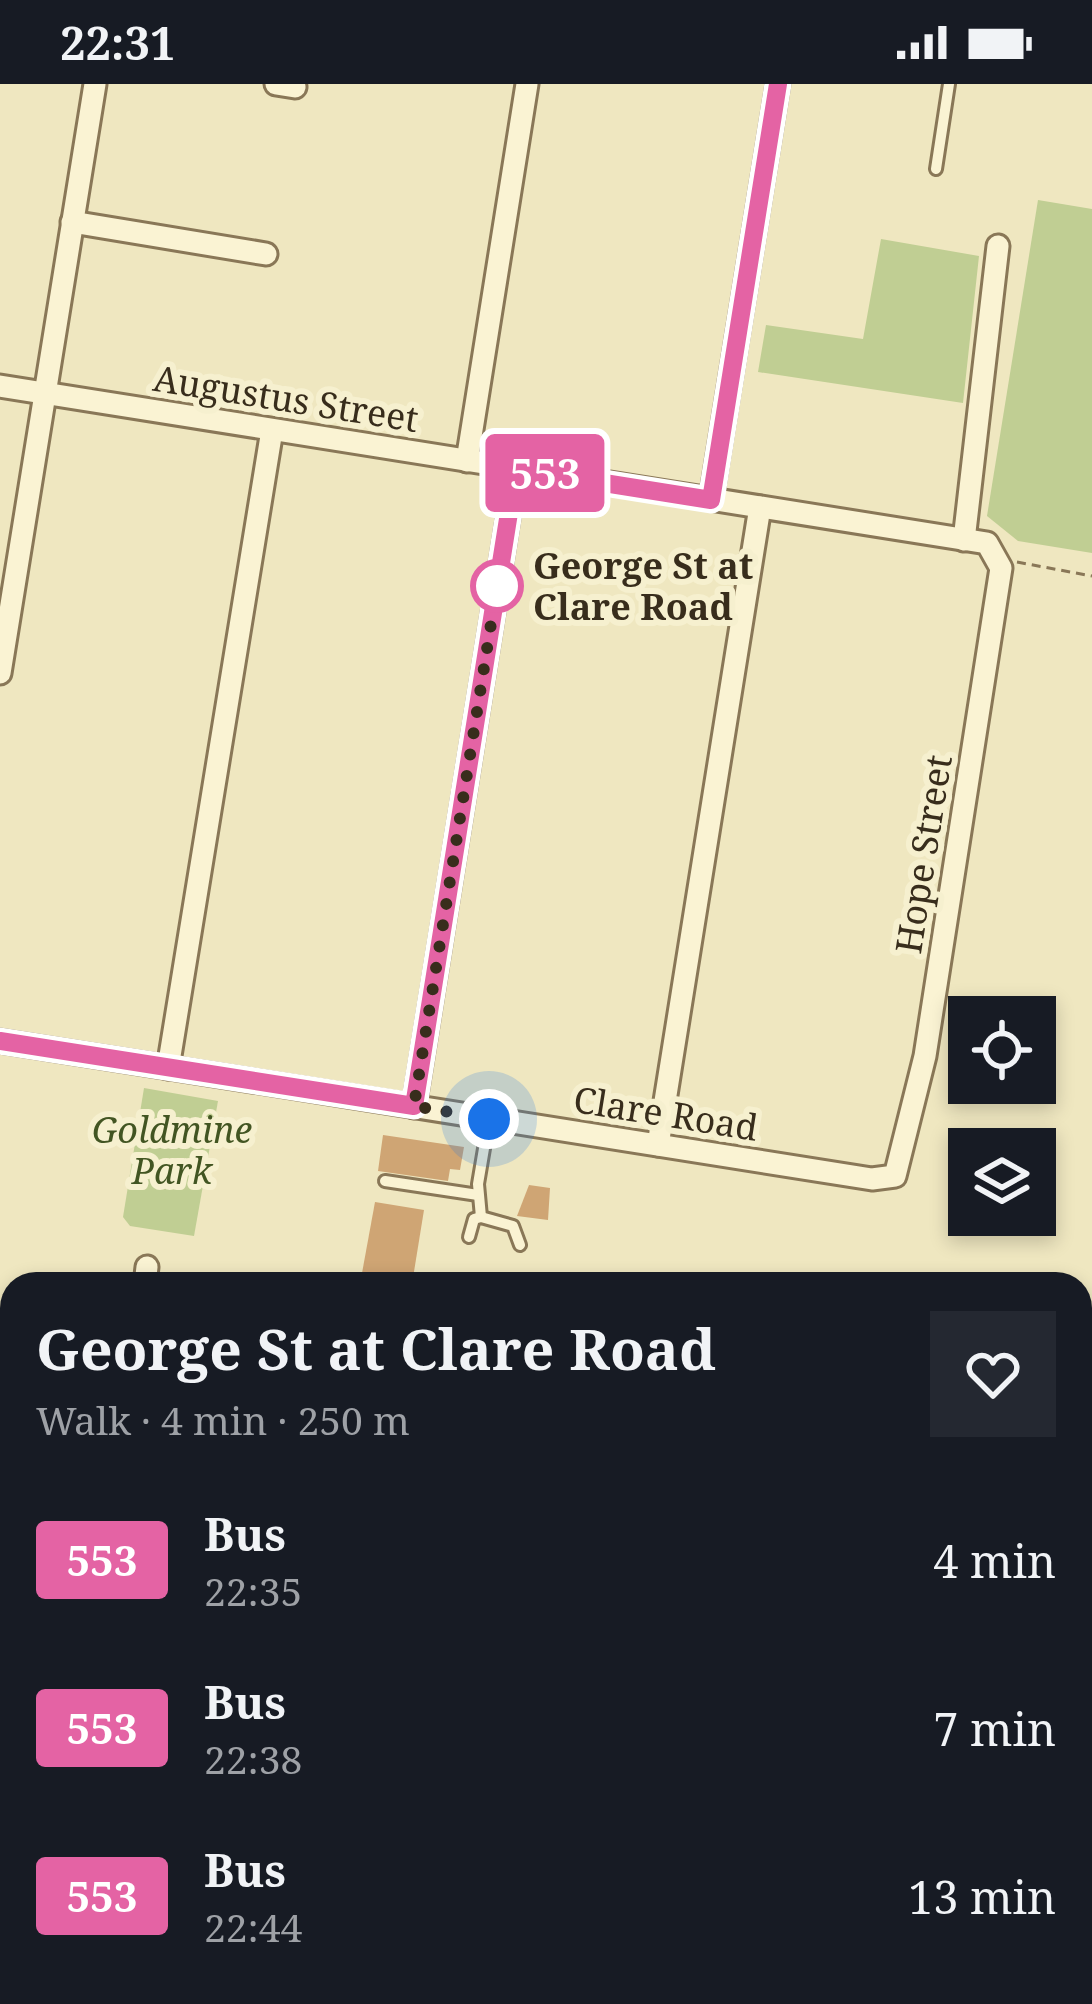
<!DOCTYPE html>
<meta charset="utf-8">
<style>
:root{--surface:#171b24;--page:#242831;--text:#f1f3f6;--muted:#9ea1a6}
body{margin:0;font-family:"Noto Serif",serif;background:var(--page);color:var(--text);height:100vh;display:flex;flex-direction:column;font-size:45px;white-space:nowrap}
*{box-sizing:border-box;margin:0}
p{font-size:39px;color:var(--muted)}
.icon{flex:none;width:66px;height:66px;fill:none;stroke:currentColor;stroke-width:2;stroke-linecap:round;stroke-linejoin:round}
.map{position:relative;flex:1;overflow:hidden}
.sheet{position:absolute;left:0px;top:1188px;width:1092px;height:732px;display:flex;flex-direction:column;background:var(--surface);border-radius:36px 36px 0 0;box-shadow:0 6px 18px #0003}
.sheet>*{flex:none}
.badge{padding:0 24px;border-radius:9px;font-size:42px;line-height:78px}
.buttons{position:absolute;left:948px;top:912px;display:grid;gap:24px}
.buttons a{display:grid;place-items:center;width:108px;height:108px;border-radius:0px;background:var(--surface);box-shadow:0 6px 18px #0003;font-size:60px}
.you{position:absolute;width:60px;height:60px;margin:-30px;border:9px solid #fff;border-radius:50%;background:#1a73e8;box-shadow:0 0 0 18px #1a73e833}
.map>.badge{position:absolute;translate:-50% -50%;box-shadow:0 0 0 6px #fff}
.round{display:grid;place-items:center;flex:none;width:126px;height:126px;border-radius:0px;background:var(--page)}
.headline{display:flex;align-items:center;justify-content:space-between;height:204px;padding:0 36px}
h1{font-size:57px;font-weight:700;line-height:90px}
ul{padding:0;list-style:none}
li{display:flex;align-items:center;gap:36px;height:168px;padding:0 36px}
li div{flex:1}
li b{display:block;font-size:45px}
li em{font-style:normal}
li .badge{min-width:132px;font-weight:700;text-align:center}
.status{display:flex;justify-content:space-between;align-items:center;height:84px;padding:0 60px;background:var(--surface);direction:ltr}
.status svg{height:33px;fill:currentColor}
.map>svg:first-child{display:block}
</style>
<div class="status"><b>22:31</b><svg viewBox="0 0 49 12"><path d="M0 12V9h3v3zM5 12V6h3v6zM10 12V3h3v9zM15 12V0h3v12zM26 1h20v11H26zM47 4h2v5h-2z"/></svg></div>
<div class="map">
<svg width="1092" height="1920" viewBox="0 0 1092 1920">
<rect width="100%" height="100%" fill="#efe7c0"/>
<g fill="#c0ce93">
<path d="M 1038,116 L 1092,125 L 1092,469 L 1018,457 L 987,432 Z"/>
<path d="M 881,155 L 979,172 L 963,319 L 758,288 L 766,241 L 863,255 Z"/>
<path d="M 144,1004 L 218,1017 L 194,1152 L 130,1142 L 123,1133 Z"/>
<path d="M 1092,1319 L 1092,1746 L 1080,1748 L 1080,1337 Z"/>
<path d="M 1080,1819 L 1092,1820 L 1092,1920 L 726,1920 L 728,1908 L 1080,1908 Z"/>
<path d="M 0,1865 L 12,1867 L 12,1908 L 138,1908 L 161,1920 L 0,1920 Z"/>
</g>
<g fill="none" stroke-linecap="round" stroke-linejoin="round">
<g stroke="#6a8f8a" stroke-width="4.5">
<path d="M 1080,1908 L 1092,1909"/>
<path d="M 1026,1920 L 1033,1912 L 1076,1908"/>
</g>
</g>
<g fill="#cfa574">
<path d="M 383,1051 L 464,1063 L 460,1086 L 450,1085 L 448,1097 L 378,1087 Z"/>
<path d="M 529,1101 L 550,1104 L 548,1136 L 517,1132 Z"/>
<path d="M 375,1118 L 424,1126 L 412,1200 L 360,1200 Z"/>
</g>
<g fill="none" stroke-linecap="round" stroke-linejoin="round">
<g stroke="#897757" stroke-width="16">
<g id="lane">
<path d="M 936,85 L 949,0"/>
<path d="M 385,1097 L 478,1111"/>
<path d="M 481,1133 L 478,1100 L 489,1035"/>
<path d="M 481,1133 L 513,1142 L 520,1161"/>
<path d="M 469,1153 L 474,1135 L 481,1133"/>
<path d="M 574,1920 L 575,1908"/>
<path d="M 674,1920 L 676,1908"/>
</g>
</g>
<g stroke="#897757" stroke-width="27">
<g id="street">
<path d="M 276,0 L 295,3"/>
<path d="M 72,138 L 266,170"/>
<path d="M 0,302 L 987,459 L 1001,484 L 925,972 L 895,1092 L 872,1095 L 0,957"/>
<path d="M 467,377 L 527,0"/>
<path d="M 711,415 L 778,0"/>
<path d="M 964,456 L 998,162"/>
<path d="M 0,589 L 95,0"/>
<path d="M 168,984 L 272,346"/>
<path d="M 414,1023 L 516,385"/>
<path d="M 658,1061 L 760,423"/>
<path d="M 145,1200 L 147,1183"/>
<path d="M 0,1589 L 12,1592"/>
<path d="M 1080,1788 L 1092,1791"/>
</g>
</g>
<path stroke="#897757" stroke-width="3" stroke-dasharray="9 6" stroke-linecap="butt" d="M 1017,478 L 1092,492"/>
<use href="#lane" stroke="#faf3d3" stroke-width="10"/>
<use href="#street" stroke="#faf3d3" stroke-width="21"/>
<g stroke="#382d1c" stroke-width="4.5" stroke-dasharray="21 21" stroke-linecap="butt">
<path d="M 0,1823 L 12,1826"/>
<path d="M 235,1908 L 261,1920"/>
</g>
</g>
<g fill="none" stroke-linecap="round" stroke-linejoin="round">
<g stroke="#fff" stroke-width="27">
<path id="line" d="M 0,957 L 414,1022 L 516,385 L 711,416 L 778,0"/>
</g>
<use href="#line" stroke="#e463a4" stroke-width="18"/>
<path stroke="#382d1c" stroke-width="12" stroke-dasharray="0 21.6" d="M 489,1035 L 414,1022 L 498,496 L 497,502"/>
</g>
<circle fill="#fff" stroke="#e463a4" stroke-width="6" cx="497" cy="502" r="24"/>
<g text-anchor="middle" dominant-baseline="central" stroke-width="12" stroke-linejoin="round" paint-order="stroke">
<g font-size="36" fill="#382d1c" stroke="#f6f0cf">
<text transform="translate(286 314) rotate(9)">Augustus Street</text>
<text transform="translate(923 770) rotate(-81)">Hope Street</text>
<text transform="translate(666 1029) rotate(9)">Clare Road</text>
</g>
<g font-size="36" font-weight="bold" fill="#382d1c" stroke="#f6f0cf" text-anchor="start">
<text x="533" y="481">George St at<tspan x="533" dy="41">Clare Road</tspan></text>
</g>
<g font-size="36" font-style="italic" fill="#425522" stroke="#f6f0cf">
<text x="172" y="1045">Goldmine<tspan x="172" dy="41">Park</tspan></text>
</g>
</g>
</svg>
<div class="buttons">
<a><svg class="icon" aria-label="locate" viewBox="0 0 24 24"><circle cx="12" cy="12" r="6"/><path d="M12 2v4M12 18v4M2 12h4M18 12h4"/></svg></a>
<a><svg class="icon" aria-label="layers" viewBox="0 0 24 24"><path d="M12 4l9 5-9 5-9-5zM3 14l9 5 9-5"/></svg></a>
</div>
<div class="you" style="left:489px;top:1035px"></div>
<b class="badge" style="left:545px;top:389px;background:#e463a4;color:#fff">553</b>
<section class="sheet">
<div class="headline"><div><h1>George St at Clare Road</h1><p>Walk · 4 min · 250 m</p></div><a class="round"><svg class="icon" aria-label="heart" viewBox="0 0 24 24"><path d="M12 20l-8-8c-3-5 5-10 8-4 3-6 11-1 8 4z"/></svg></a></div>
<ul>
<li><span class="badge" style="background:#e463a4;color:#fff">553</span><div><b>Bus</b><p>22:35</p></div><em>4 min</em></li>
<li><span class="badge" style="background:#e463a4;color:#fff">553</span><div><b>Bus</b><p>22:38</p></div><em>7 min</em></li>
<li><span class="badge" style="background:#e463a4;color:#fff">553</span><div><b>Bus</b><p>22:44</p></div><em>13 min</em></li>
</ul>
</section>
</div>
